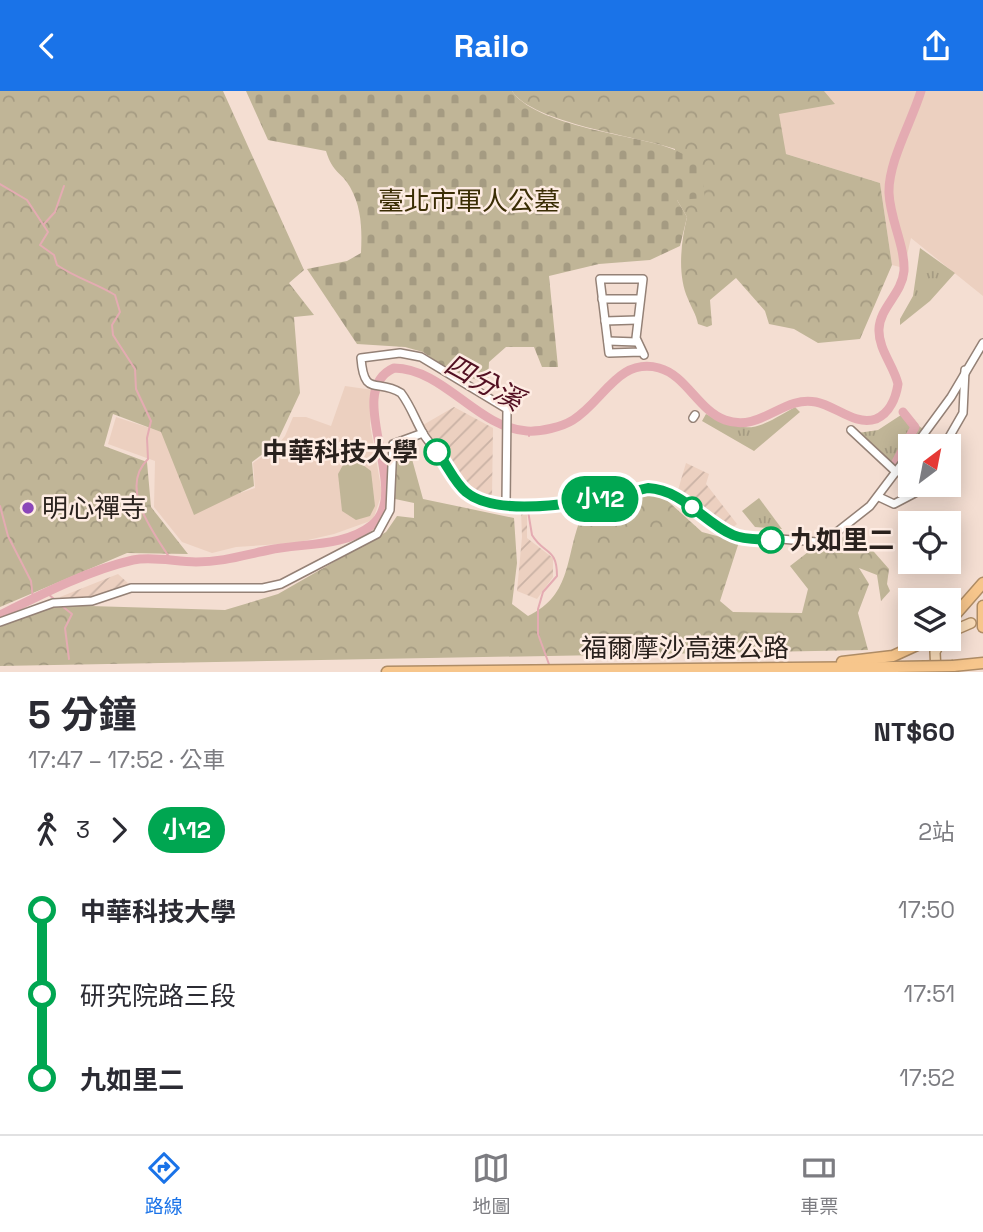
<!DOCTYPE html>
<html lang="zh-TW">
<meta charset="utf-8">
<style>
:root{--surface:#fff;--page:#f7f7f7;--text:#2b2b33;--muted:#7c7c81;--line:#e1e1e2;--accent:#1a73e8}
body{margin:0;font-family:"Space Grotesk","Noto Sans TC",sans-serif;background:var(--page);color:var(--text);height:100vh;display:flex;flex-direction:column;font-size:26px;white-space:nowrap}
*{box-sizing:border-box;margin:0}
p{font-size:23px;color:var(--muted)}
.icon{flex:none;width:38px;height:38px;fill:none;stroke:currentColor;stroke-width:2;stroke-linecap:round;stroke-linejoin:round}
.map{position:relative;height:581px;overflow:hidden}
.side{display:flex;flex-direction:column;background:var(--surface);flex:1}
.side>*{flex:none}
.badge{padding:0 14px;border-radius:23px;font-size:24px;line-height:46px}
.needle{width:46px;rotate:32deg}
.buttons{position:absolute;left:898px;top:343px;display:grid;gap:14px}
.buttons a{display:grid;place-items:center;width:63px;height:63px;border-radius:0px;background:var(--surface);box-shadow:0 4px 18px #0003;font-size:35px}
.map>.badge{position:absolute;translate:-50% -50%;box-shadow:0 0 0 4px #fff}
.legs{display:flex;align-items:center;gap:10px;height:77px;padding:0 28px;font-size:23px}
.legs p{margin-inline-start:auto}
.overview{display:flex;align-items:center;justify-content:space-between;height:119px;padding:0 28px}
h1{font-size:38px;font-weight:700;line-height:52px}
ul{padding:0 28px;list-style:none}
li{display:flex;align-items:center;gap:24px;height:84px;font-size:26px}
li i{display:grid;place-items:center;width:10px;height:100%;margin:0 9px;background:currentColor}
li i::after{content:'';width:18px;height:18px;margin:-9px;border:5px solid;border-radius:50%;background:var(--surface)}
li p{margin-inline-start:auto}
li:first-child i{background:linear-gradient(#0000 50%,currentColor 0)}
li:last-child i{background:linear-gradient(currentColor 50%,#0000 0)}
header{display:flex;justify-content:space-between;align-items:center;height:91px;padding:0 28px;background:var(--accent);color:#fff;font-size:32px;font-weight:700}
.tab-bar{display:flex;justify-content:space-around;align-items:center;height:98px;border-top:2px solid var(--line);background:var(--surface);font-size:19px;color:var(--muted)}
.tab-bar a{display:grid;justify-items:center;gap:4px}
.tab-bar .current{color:var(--accent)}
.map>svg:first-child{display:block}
</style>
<header><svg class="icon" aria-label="back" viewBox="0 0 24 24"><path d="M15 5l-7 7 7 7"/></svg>Railo<svg class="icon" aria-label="share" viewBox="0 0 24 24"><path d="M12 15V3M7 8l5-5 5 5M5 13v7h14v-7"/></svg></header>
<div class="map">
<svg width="983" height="581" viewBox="0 0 983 581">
<defs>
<pattern id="industrial-furrows" width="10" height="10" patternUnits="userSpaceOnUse" patternTransform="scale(1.75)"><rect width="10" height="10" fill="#ecd0c0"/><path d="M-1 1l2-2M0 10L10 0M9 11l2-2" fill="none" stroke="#cab2a5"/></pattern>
<pattern id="forest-crowns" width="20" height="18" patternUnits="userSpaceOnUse" patternTransform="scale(1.75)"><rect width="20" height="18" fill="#c0b597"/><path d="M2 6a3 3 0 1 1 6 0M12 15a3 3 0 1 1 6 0" fill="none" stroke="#a59b82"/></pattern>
<pattern id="cemetery-stones" width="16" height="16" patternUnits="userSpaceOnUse" patternTransform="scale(1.75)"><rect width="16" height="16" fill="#c0b597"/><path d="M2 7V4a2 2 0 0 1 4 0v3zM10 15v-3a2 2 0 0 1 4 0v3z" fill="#a59b82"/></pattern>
<pattern id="park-tufts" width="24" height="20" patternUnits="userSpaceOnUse" patternTransform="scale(1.75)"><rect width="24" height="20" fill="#c0b597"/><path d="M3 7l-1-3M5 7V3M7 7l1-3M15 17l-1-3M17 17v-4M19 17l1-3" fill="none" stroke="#a59b82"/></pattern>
</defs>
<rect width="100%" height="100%" fill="#f4ded2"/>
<g fill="#ecd0c0">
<path d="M 687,0 L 983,0 L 983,205 L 911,147 L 904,177 L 892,174 L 880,92 L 786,63 Z"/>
<path d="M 345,295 L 373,299 L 370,334 L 382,402 L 373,429 L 334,443 L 295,452 L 236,456 L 212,462 L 182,451 L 154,416 L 155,370 L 108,353 L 116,326 L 165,342 L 199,416 L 255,397 L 253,372 L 276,356 L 285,345 L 293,326 L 306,326 L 331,335 Z"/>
</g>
<g fill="url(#industrial-furrows)">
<path d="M 454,316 L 493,337 L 492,406 L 468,397 L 423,334 Z"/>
<path d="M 686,372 L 709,383 L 706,393 L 737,433 L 731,438 L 678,399 Z"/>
<path d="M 521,419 L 527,420 L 527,447 L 553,467 L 553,486 L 537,508 L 517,500 L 522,446 Z"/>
<path d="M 118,483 L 130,494 L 93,507 L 61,509 L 60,506 Z"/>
</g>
<g fill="url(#forest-crowns)">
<path d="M 0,0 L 223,0 L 304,179 L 289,192 L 314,224 L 294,226 L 300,302 L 276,353 L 252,371 L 254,395 L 194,424 L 161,341 L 113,323 L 104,355 L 147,371 L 151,416 L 188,463 L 127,462 L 0,516 Z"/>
<path d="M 512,0 L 824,0 L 835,13 L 779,23 L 786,63 L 880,92 L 892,174 L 860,248 L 818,252 L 794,238 L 769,233 L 765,220 L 736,187 L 710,209 L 712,234 L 707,236 L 698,233 C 696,223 692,218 688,208 C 677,184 681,151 687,126 L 677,109 L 675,58 C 636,45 533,32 512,0 Z"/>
<path d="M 407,350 L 423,408 L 514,427 L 517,472 L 512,513 L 528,525 C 573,504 565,464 582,424 L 612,424 L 627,408 L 660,403 L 702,441 L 739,451 L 720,510 L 733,521 L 802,522 L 808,498 L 790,475 L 812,458 L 835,453 L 853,437 L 889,478 L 887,493 L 890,500 L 881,510 L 877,484 L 859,477 L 869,493 L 858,522 L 868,559 L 0,575 L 0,536 L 56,514 L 225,519 L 278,503 L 386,441 L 397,425 L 414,427 L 414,412 L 395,408 L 396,356 Z"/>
</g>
<path fill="url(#cemetery-stones)" d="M 246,0 L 512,0 C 534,33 623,43 661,54 C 675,58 687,65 700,72 L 705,107 L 677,109 L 687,126 L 680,155 L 650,169 L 599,173 L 549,185 L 558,276 L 542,276 L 534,256 L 506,256 L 489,271 L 488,293 L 447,278 L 423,261 L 405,256 L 357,253 L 307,178 L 347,170 L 361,162 C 362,139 362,117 350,96 C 341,80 333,83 326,60 L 268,49 Z"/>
<g fill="url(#park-tufts)">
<path d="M 920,157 L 955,182 L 930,210 L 900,234 L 900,228 L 913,205 Z"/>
<path d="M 795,316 L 800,321 L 754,360 L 702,330 L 706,323 C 750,344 755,339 795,316 Z"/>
<path d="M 901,324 L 925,339 L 897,376 L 858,342 L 878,339 Z"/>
<path d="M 759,407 L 782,438 L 755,436 L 742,420 Z"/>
</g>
<path fill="#c0b597" d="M 359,371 L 371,380 L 375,415 L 370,425 L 356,429 L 342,420 L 338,383 L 343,374 Z"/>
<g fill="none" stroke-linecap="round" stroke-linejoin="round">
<g stroke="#e4abb2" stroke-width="2">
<path d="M 0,93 L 27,109 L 48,141 L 40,154 L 54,164 L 57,174 C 76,187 95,192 115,204 L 120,221 L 112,234 L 113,244 L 135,278 L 136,298 L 151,330 L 147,347 L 148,368 C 118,397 154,442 171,469"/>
<path d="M 44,133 L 55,121 L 64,95"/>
<path d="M 529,345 L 529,340"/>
<path d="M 0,415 L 8,445 L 31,490 L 33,508"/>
<path d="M 528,420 L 532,444 C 544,464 557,456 557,485 L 543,501 L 538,518 L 538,543 L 550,576"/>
<path d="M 47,502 L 54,508"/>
<path d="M 62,515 L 72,523 L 65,537 L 69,568"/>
</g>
<g stroke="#e4abb2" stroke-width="9">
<path d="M 895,373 L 915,336 L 903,321"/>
<path d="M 0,524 C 40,504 89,479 133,469 C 153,465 176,471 196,471 C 223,471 244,464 269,459 C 302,452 345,456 372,434 C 414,401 341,300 394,277 C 445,278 477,337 527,340 C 540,341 562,336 573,329 C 603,311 618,266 659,277 C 686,284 698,319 725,329 C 761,342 783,304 816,311 C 836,315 855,335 876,328 C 890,322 896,306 898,293 C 894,275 878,258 879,238 C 880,216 902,203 904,180 C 905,154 890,129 889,102 C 888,71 912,30 921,0"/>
</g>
<g stroke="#948176" stroke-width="10">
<g id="minor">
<path d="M 602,208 L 640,208"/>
<path d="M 605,230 L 637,229"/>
<path d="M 608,250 L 637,251"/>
<path d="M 641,261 L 609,262 L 600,188 L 643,188 L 636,247 L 644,264"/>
<path d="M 693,327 L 695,324"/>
<path d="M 851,339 L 896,381"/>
<path d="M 915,355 L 951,306 L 983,252"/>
<path d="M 944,355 L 963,322 L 965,279"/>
<path d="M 879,406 L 894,413 L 915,402 L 923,394"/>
<path d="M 506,413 L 507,318 L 421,266 L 400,262 L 361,267 C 364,307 377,287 401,302 C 411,315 416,331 424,344 C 431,355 441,363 448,374 C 454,382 457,393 465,400 C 501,431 606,407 648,397 L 660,398 L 680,407 L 732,444 L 817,451 L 837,441 L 870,415 L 910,362"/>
<path d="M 0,531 L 53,512 L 92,510 L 131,497 L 263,497 L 281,493 L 377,443 L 390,419 L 393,353 L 423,342"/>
</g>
</g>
<g stroke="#af8c65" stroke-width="12">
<g id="major">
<path d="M 948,542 L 971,532"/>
<path d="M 936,581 L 935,561 L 942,548"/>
</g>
</g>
<g stroke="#af8c65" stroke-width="13">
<g id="highway">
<path d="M 983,515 L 983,536"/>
<path d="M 948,532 L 983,492"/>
<path d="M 842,571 L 893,565 L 930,548"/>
<path d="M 953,575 L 983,572"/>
<path d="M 387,581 L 896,576"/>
</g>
</g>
<use href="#minor" stroke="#fff" stroke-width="7"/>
<use href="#major" stroke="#faddba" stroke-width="9"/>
<use href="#highway" stroke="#f7c68c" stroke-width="10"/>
<g stroke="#af8c65" stroke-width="13" stroke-linecap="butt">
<path id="highway-bridge" d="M 896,576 L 953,575"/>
</g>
<use href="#highway-bridge" stroke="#f7c68c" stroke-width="10"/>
</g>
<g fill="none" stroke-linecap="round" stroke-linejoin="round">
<g stroke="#fff" stroke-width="16">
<path id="line-1" d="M 437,361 C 447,373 454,391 466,401 C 502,431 606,407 648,397 C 683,399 703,431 733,444 C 744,449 759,448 771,449"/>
</g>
<use href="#line-1" stroke="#00a651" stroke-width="10"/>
</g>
<g fill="#fff" stroke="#00a651" stroke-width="3.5">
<circle cx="437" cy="361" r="12"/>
<circle cx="692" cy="416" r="9"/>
<circle cx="771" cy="449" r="12"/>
</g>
<circle fill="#8b46b9" stroke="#feece3" stroke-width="2.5" cx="28" cy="417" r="7"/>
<g text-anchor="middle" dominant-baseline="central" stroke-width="5" stroke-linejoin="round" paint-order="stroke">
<g font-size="26" fill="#3a2d04" stroke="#feece3">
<text x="469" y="110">臺北市軍人公墓</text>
</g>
<g font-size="26" font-weight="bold" fill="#29211d" stroke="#feece3" text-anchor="end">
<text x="418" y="361">中華科技大學</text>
<text x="790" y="449" text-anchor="start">九如里二</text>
</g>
<g font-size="26" fill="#29211d" stroke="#feece3" text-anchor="start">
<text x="42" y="417">明心禪寺</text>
</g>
<g font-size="26" fill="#29211d" stroke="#feece3">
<text x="685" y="557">福爾摩沙高速公路</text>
</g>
<g font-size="28" font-style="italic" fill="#531022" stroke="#feece3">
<text transform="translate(484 291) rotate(29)">四分溪</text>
</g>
</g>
</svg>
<div class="buttons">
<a><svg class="needle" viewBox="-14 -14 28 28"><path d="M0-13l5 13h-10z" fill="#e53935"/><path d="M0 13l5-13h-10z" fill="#7c7c81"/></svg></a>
<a><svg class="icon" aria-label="locate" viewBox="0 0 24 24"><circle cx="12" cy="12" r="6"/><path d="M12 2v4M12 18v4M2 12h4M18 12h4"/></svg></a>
<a><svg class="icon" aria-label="layers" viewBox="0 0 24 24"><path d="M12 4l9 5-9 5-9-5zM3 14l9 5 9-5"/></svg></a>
</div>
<b class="badge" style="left:600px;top:408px;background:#00a651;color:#fff">小12</b>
</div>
<section class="side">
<div class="overview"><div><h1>5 分鐘</h1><p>17:47 – 17:52 · 公車</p></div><b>NT$60</b></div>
<div class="legs"><svg class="icon" aria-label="walk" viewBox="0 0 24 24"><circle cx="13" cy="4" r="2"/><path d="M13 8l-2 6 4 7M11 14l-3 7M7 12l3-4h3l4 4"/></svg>3<svg class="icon" aria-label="forward" viewBox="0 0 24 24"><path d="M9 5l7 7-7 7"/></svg><b class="badge" style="background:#00a651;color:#fff">小12</b><p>2站</p></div>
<ul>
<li><i style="color:#00a651"></i><b>中華科技大學</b><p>17:50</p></li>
<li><i style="color:#00a651"></i><span>研究院路三段</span><p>17:51</p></li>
<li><i style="color:#00a651"></i><b>九如里二</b><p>17:52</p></li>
</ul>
</section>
<nav class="tab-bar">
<a class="current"><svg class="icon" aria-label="directions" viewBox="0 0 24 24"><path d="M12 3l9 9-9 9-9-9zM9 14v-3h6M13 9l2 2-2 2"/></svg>路線</a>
<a><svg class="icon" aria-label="map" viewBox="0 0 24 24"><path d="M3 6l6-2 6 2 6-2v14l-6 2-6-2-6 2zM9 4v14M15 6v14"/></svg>地圖</a>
<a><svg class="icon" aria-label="tickets" viewBox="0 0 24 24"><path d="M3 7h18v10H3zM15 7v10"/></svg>車票</a>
</nav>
